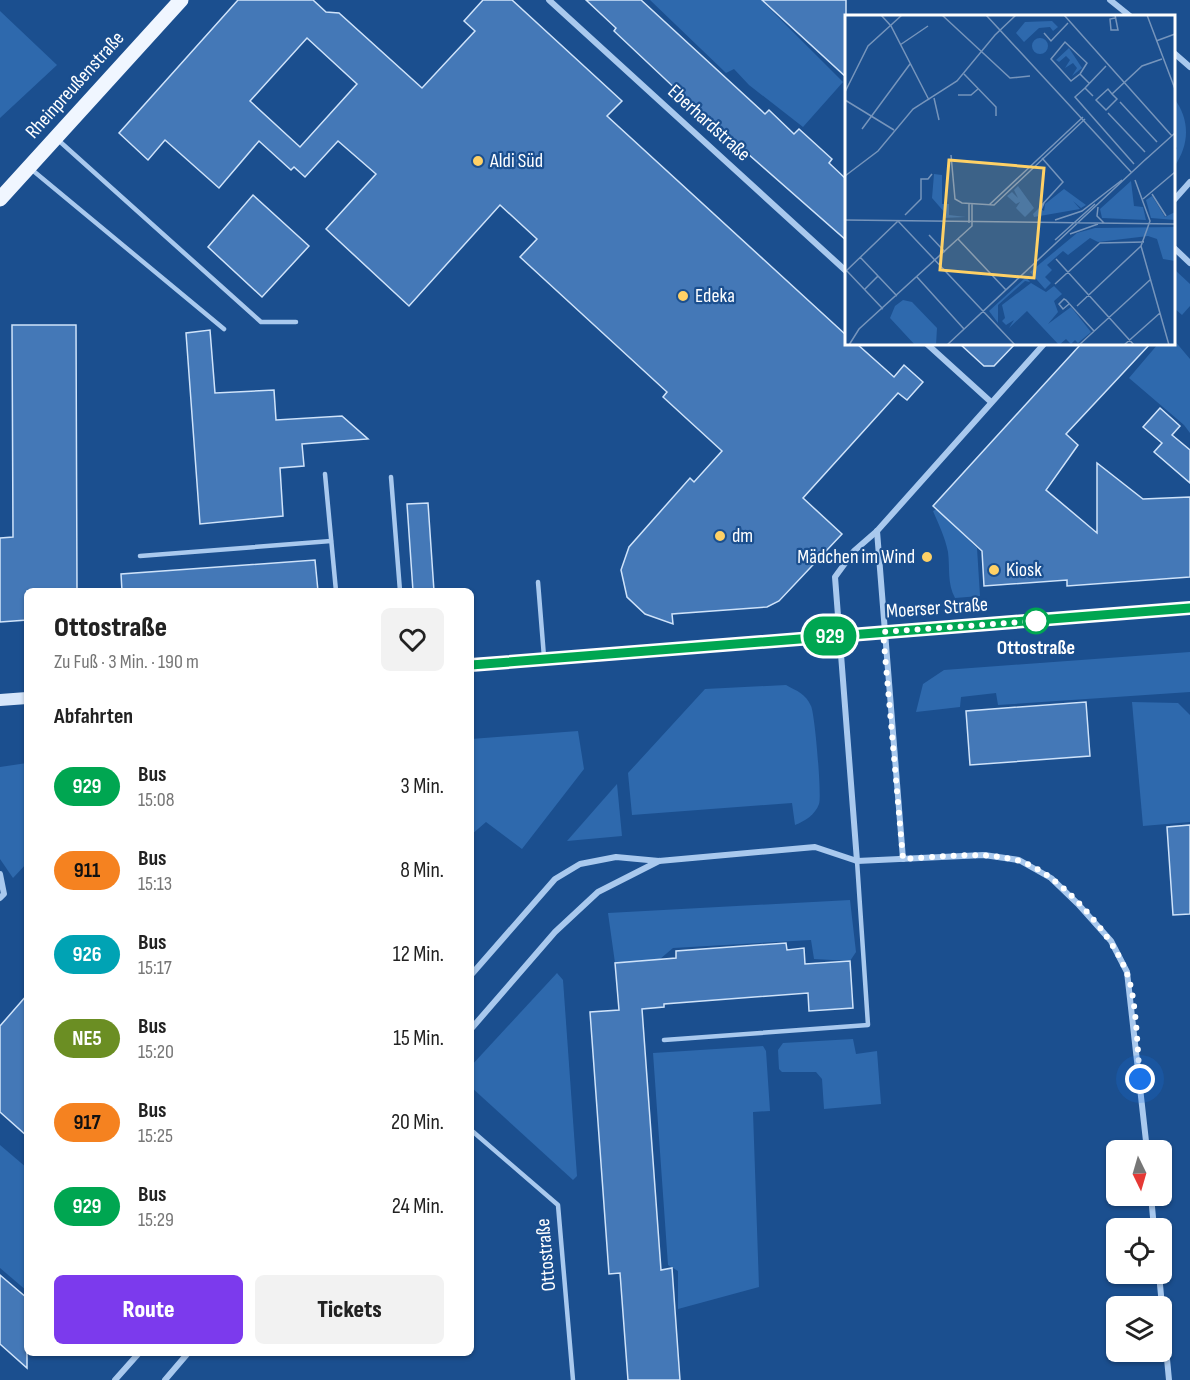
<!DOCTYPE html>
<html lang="de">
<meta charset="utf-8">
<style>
:root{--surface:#fff;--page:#f2f2f2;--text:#222;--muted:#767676;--accent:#7c3aed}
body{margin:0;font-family:"Sofia Sans Condensed",sans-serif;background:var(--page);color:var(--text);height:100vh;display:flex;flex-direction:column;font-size:22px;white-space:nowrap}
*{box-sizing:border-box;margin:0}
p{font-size:20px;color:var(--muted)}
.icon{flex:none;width:33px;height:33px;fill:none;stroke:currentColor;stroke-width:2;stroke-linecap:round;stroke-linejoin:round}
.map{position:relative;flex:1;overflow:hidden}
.drawer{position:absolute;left:24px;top:588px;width:450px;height:768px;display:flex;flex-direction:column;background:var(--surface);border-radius:9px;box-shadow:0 2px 4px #0004}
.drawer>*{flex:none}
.badge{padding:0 12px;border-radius:20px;font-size:21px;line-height:39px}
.needle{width:39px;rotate:175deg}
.buttons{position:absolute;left:1106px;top:1140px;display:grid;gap:12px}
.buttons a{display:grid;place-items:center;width:66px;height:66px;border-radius:9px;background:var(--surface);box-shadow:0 2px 4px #0004;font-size:30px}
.you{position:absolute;width:30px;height:30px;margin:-15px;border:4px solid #fff;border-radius:50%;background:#1a73e8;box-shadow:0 0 0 9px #1a73e833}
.map>.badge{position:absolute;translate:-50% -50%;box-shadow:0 0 0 3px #fff}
h2{padding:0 30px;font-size:22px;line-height:54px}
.round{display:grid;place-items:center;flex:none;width:63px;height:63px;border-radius:9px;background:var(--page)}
.headline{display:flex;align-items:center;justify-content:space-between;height:102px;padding:0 30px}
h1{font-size:28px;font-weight:800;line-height:45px}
.button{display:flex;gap:12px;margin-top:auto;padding:12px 30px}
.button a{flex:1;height:69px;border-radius:9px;background:var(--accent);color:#fff;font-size:24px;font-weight:800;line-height:69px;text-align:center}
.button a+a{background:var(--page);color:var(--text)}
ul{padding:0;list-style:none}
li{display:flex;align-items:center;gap:18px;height:84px;padding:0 30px}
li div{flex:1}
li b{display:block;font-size:22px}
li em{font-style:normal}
li .badge{min-width:66px;font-weight:700;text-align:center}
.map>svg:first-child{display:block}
</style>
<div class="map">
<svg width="1190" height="1380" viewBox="0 0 1190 1380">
<rect width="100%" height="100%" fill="#1b4f8f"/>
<g fill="#2e69ad">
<path d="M 650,0 L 761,0 L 843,82 L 803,127 L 749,85 L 734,69 L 726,73 Z"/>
<path d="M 0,11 L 57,65 L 0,118 Z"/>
<path d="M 1174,98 C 1190,120 1190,144 1174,167 L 1174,153 L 1177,148 L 1174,145 Z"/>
<path d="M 1174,269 L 1190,284 L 1190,306 L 1182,315 L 1174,308 Z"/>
<path d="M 1174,340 L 1190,359 L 1190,433 L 1184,425 L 1129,378 L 1158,344 L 1174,344 Z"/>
<path d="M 937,509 L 977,548 L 980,596 L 955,598 C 947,584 950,567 948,552 C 945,537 939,525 933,511 Z"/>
<path d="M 1190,652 L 1190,692 L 998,705 L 996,693 L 961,697 L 960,707 L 916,712 L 923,684 L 944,670 Z"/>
<path d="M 786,685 C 797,691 806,694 811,706 C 815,714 822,798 819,804 C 815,815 805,821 795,825 L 792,803 L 632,815 L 628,773 L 705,689 Z"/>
<path d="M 1132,702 L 1178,703 L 1190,715 L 1190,822 L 1143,826 Z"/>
<path d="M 578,731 L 584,769 L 522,849 L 486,822 L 471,835 L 471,739 Z"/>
<path d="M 27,763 L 27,863 L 13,878 L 0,859 L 0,767 Z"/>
<path d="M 617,784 L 622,836 L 567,841 Z"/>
<path d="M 850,900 L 856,952 L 850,961 L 814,959 L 811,940 L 673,948 L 660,959 L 615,963 L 608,913 Z"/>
<path d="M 557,973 L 563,980 L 577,1176 L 573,1180 L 471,1087 L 471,1066 Z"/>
<path d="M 853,1039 L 856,1054 L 877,1051 L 881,1104 L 824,1109 L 822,1079 L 816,1072 L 782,1072 L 779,1069 L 778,1050 L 783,1043 Z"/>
<path d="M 763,1046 L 766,1051 L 770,1111 L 753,1112 L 759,1287 L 678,1309 L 678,1271 L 668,1265 L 653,1053 Z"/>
<path d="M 0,1145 L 27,1168 L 27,1291 L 0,1268 Z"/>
</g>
<g fill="#4478b7" stroke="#cfe3fa" stroke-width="1.5" fill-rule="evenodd">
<path d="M 238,0 L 313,0 L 326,12 L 339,13 L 422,88 L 475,31 L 464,21 L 483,0 L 512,0 L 622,101 L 607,116 L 846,335 L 846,344 L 857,344 L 894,377 L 904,365 L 923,382 L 907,400 L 898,393 L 803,498 L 842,534 L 779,601 L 767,607 L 672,614 L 673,624 L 645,614 L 627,597 L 621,570 L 629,547 L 690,478 L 694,482 L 722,451 L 663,397 L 667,392 L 520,257 L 537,239 L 500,205 L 409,306 L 326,229 L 376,174 L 338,141 L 305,177 L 294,167 L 291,170 L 259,141 L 219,188 L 165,140 L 148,160 L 119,133 ZM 307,38 L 357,84 L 300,147 L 250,101 Z"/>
<path d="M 586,0 L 641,0 L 765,114 L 769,110 L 794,134 L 799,129 L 832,159 L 829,163 L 846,179 L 846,240 L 698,110 L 614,31 L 616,28 Z"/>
<path d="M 762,0 L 846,0 L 846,77 Z"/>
<path d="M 253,195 L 309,246 L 262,297 L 208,247 Z"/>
<path d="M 12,325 L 76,325 L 77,591 L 27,591 L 27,620 L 0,622 L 0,538 L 13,537 Z"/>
<path d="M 210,330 L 215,393 L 274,390 L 276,420 L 342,416 L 368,439 L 302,444 L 304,466 L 280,468 L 283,516 L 200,524 L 186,333 Z"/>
<path d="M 960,344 L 1015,344 L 994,366 L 984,366 Z"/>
<path d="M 1081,344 L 1150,344 L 1066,434 L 1078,445 L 1046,490 L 1097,533 L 1097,463 L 1143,499 L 1190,497 L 1190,577 L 1067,586 L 1067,580 L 984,586 L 982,551 L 933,506 Z"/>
<path d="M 1160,408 L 1180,426 L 1172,435 L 1190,450 L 1190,483 L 1154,452 L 1162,443 L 1143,427 Z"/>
<path d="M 428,503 L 434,591 L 413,591 L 407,504 Z"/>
<path d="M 315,560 L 318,591 L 122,591 L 121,574 Z"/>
<path d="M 1086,702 L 1090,756 L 970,765 L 966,711 Z"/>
<path d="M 1190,825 L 1190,914 L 1173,915 L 1167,827 Z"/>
<path d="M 786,943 L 787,950 L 804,948 L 805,964 L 850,961 L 853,1008 L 809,1011 L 808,993 L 664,1004 L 664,1007 L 642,1009 L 661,1270 L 672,1268 L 680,1380 L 628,1380 L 620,1273 L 609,1274 L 590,1012 L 619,1010 L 615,963 L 676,958 L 676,951 Z"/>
<path d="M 27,995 L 27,1136 L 0,1112 L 0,1026 Z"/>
<path d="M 0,1275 L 27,1298 L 27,1368 L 0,1344 Z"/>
</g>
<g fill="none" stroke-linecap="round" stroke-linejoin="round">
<g stroke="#a9c9ee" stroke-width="4.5">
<path d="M 57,139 L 261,322 L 296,322"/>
<path d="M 31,169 L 224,329"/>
<path d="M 325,474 L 336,591"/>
<path d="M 391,477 L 400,591"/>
<path d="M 140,556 L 331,541"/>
<path d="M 538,582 L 544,657"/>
<path d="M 664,1040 L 868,1025 L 857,861"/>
<path d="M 471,1130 L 558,1205 L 573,1380"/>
</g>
<g stroke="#a9c9ee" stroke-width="6">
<path d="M 549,0 L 846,271"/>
<path d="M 1110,0 L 1130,16"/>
<path d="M 1174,53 L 1190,67"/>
<path d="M 1174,200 L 1190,182"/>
<path d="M 1174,248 L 1190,263"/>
<path d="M 927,344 L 991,402"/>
<path d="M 877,531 L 903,859"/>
<path d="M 857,861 L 835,577 L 854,551 L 877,531 L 1044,344"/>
<path d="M 0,874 L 4,894 L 0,898"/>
<path d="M 471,975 L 555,879 L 580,864 L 616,857 L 659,861 L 815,847 L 857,861 L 984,855 L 1019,860 L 1051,878 L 1078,904 L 1111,941 L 1127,972 L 1147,1150"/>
<path d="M 471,1029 L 555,932 L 598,892 L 659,861"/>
<path d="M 1151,1196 L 1154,1228"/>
<path d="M 1159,1274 L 1169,1380"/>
<path d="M 115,1380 L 139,1353"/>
<path d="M 165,1380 L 188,1353"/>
</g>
<g stroke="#d6e6fa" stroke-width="12">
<path d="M 471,665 L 1190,608"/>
<path d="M 0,700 L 27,698"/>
</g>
<path stroke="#f0f6ff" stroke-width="15" d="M 0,199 L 181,0"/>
</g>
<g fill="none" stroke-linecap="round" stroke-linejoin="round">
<g stroke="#fff" stroke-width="14">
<path id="line" d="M 471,665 L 1190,608"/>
</g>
<use href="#line" stroke="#00a651" stroke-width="9"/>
<path stroke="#fff" stroke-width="6" stroke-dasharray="0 10.8" d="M 1036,621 L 883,632 L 903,859 C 940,857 980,851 1016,860 C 1057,870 1111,933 1126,971 C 1137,997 1137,1050 1140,1079"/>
</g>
<g fill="#ffd166" stroke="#1b4f8f" stroke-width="2">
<circle cx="478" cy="161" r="6"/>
<circle cx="683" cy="296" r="6"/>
<circle cx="720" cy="536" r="6"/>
<circle cx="927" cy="557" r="6"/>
<circle cx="994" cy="570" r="6"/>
</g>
<circle fill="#fff" stroke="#00a651" stroke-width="3" cx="1036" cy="621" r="12"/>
<g text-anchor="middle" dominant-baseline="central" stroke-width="4.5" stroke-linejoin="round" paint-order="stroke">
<g font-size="20" fill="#fff" stroke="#1b4f8f">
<text transform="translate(75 85) rotate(-48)">Rheinpreußenstraße</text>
<text transform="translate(709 123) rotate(42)">Eberhardstraße</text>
<text transform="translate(937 608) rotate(-4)">Moerser Straße</text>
<text transform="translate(546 1255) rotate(-95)">Ottostraße</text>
</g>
<g font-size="20" fill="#fff" stroke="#1b4f8f" text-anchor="start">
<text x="490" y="161">Aldi Süd</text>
<text x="695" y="296">Edeka</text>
<text x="732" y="536">dm</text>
<text x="915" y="557" text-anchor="end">Mädchen im Wind</text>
<text x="1006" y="570">Kiosk</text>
</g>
<g font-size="20" font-weight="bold" fill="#fff" stroke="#1b4f8f">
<text x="1036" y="648">Ottostraße</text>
</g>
</g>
<g transform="translate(845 15)">
<rect width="330" height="330" fill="#1b4f8f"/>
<path d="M 207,6 L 213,12 L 208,16 L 205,12 L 194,13 L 179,27 L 171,18 L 180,7 ZM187 31a8 8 0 1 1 16 0a8 8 0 1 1-16 0ZM 224,33 L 237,53 L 227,61 L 232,53 L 228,48 L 220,53 L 225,45 L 221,41 L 214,47 L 211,45 ZM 89,159 L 97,160 L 97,189 L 104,189 L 104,200 L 121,202 L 98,203 L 101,199 L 87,183 ZM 286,166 L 289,191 L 298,192 L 301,205 L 257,203 L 255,194 ZM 173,171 L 189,193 L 180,202 L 171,193 L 175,187 L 171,189 L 162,181 L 167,177 L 173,183 L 169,175 ZM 219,174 L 241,190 L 236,193 L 228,186 L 235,194 L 189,202 L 188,199 L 194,193 L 199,196 L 200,189 ZM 307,181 L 320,202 L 330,197 L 330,205 L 306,203 L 301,185 ZM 330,212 L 330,246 L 318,244 L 312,224 L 303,221 L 253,227 L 245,223 L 223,240 L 218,236 L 202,250 L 207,255 L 200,262 L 206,268 L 200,274 L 185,257 L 232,218 L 250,213 ZM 181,262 L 185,267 L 180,266 L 153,290 L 153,308 L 144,296 ZM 186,268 L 201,277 L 209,271 L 217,279 L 209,286 L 213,297 L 203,309 L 226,292 L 246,317 L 233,328 L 230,325 L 226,329 L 221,324 L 214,330 L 182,296 L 164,313 L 169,305 L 161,310 L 157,306 L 160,303 L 157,290 ZM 58,285 L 67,287 L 92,313 L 91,330 L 70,330 L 45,303 L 50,291 Z" fill="#2e69ad"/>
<path fill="none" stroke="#7695bc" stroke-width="1.5" d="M 36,0 L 46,11 L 84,85M 97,0 L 165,63 L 185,61M 141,0 L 287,158M 219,0 L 327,121M 270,0 L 273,15 L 266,15 L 265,4 L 270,3M 302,0 L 330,74M 199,18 L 206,26 L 223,8M 311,26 L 330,19M 55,30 L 83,11M 119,59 L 151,92 L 151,101M 235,59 L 242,48 L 220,27 L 206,44 L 226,66 L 235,59 L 244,68M 240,73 L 230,82 L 289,149M 0,77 L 23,31 L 57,0M 267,79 L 263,74 L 251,85 L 261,95 L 272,84 L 267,79 L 297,51 L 317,44M 113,80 L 126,80 L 133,74M 248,81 L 240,73 L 261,51M 89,83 L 94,105M 0,85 L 49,115M 275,87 L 312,127M 263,98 L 300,137M 17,114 L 65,49M 106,140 L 110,184 L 117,188 L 149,190 L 240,104M 197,143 L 218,167 L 195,192 L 196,195 L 199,188M 300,145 L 330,118M 0,161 L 33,136 L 68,94 L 112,66 L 150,20 L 171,0M 290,165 L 305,206 L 296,231 L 324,330M 307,179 L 321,201M 298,184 L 330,157M 144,190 L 238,102M 253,192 L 252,201 L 259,208M 60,200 L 76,184 L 76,164 L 83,164 L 87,159M 0,205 L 330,209M 210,205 L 237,196 L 277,165M 124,208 L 124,188M 225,219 L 253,209M 84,220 L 100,237M 113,224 L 161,275M 210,225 L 250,189M 15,242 L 52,281M 211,244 L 289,330M 1,255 L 38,294M 0,257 L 53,206 L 170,330M 72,262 L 119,314M 210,269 L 255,228 L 299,227M 20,274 L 33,261M 224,289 L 218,294 L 214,289 L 219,284 L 221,285 L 249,316M 232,291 L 296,231M 4,330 L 14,314 L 127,211 L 127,189M 102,330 L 302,143M 234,330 L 306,264M 279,330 L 315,298"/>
<path fill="#ffd166" fill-opacity="0.15" stroke="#ffd166" stroke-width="3" d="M 104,145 L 199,153 L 189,263 L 95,255 Z"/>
<rect width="330" height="330" fill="none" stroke="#fff" stroke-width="3"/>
</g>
</svg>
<div class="buttons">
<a><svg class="needle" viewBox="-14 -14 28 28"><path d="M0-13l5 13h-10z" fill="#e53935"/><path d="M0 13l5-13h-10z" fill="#767676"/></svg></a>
<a><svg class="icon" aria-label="locate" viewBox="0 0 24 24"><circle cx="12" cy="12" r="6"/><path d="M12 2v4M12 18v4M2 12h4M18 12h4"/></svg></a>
<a><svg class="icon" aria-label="layers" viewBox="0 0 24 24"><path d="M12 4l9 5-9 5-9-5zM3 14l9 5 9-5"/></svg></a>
</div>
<div class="you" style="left:1140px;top:1079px"></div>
<b class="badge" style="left:830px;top:636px;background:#00a651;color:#fff">929</b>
<section class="drawer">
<div class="headline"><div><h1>Ottostraße</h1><p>Zu Fuß · 3 Min. · 190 m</p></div><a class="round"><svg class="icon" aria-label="heart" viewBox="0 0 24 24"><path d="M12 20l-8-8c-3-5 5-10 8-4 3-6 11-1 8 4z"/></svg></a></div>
<h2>Abfahrten</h2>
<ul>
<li><span class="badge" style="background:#00a651;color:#fff">929</span><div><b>Bus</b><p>15:08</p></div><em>3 Min.</em></li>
<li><span class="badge" style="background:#f58220;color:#111">911</span><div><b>Bus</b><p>15:13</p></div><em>8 Min.</em></li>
<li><span class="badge" style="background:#00a3b4;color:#fff">926</span><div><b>Bus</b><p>15:17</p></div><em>12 Min.</em></li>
<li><span class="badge" style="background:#6b8e23;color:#fff">NE5</span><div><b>Bus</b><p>15:20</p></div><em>15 Min.</em></li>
<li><span class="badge" style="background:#f58220;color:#111">917</span><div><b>Bus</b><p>15:25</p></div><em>20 Min.</em></li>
<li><span class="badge" style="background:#00a651;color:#fff">929</span><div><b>Bus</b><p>15:29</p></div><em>24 Min.</em></li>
</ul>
<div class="button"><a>Route</a><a>Tickets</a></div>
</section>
</div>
